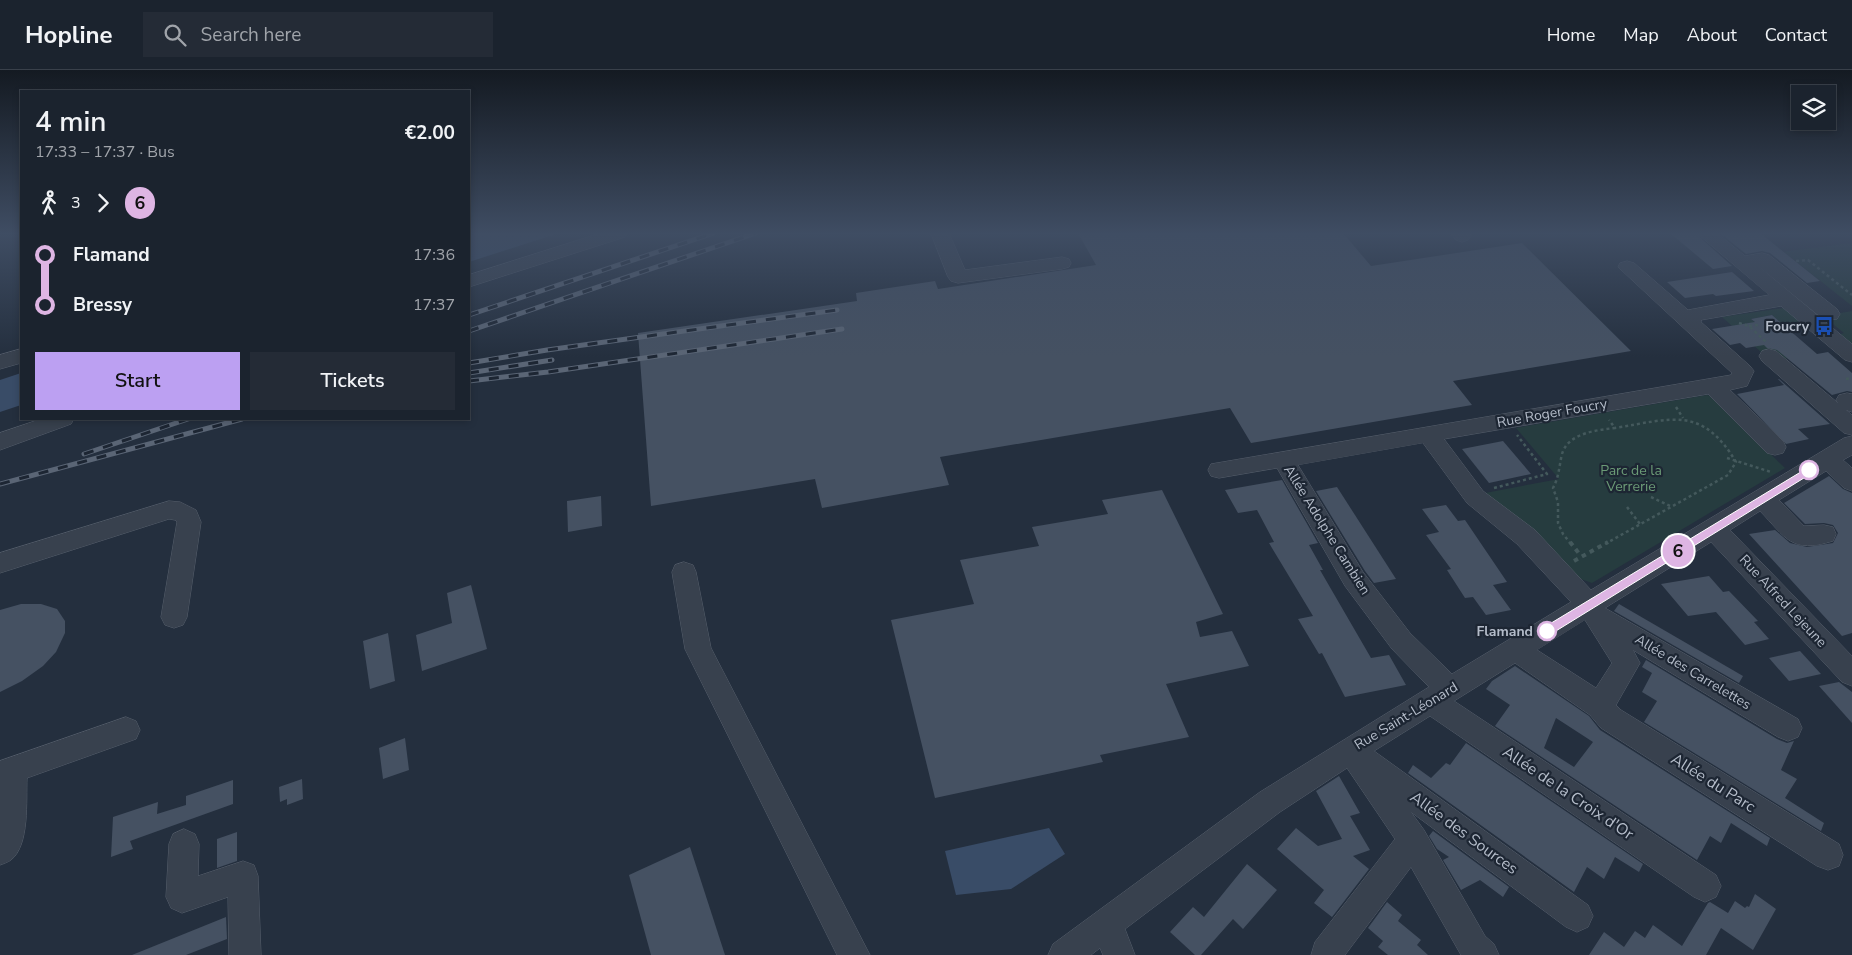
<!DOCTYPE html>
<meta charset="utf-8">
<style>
:root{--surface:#1b232e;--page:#242b36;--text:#f1f3f6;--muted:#a0a4aa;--line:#39404a;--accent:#bca0f2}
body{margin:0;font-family:"Nunito Sans",sans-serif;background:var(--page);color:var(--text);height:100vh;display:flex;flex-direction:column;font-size:19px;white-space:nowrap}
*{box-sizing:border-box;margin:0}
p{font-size:16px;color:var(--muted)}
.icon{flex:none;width:28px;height:28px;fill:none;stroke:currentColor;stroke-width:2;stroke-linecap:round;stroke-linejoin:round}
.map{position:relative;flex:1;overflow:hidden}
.sheet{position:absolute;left:20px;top:20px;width:450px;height:330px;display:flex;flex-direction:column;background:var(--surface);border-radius:0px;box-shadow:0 2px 8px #0003,0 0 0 1px var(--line)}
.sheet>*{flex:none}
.badge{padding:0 10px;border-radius:16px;font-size:18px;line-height:32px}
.fabs{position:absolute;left:1791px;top:15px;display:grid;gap:10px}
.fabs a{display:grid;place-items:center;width:45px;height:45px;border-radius:0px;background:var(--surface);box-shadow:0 2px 8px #0003,0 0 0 1px var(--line);font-size:25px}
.map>.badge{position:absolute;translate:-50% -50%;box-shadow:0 0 0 2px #fff}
.legs{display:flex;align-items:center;gap:8px;height:55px;padding:0 15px;font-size:16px}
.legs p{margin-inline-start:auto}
.summary{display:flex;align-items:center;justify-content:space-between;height:85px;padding:0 15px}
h1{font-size:28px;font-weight:600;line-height:38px}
.button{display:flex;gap:10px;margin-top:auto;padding:10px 15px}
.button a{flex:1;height:58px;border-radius:0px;background:var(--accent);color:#111;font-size:20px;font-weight:600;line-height:58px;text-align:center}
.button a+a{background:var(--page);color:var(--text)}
ul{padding:0 15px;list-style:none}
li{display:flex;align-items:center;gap:18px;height:50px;font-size:19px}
li i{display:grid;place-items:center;width:8px;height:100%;margin:0 6px;background:currentColor}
li i::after{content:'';width:12px;height:12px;margin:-6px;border:4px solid;border-radius:50%;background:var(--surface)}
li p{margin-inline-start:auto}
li:first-child i{background:linear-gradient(#0000 50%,currentColor 0)}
li:last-child i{background:linear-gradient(currentColor 50%,#0000 0)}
header{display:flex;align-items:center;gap:30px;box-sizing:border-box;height:70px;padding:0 25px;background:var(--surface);border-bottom:1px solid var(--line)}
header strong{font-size:24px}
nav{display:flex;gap:28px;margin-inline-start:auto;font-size:18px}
.search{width:350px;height:45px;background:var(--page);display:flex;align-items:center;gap:12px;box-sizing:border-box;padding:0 18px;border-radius:0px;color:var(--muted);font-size:19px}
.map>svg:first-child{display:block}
</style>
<header>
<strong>Hopline</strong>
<div class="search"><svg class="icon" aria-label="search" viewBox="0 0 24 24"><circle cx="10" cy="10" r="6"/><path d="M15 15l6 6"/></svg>Search here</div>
<nav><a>Home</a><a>Map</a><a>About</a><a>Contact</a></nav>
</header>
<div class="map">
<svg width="1852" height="885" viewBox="0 0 1852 885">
<rect width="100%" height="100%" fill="#242f3e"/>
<g fill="#263c3f">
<path d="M 1852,173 L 1852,236 L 1784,182 L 1788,181 Z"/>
<path d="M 1784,238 L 1802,253 L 1784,256 L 1772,245 L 1751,249 L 1795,287 L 1771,291 L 1722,247 Z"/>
<path d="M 1852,241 L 1852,277 L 1837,265 L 1844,263 L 1823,246 Z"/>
<path d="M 1707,325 L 1712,327 L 1785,398 L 1592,513 L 1575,507 L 1485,423 L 1559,409 L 1516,358 Z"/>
</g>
<g fill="#394c67">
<path d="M 479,163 L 559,163 L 469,192 L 469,166 Z"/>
<path d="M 21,303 L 21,335 L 0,342 L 0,310 Z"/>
<path d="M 1049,758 L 1065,784 L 1011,819 L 956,825 L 945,781 Z"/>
</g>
<g fill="#455162" fill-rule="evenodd">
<path d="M 1078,163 L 1343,163 L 1371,196 L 1522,173 L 1631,281 L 1453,311 L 1472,335 L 1251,373 L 1230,338 L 940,387 L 949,415 L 822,438 L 815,409 L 651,436 L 638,263 L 857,231 L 856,223 L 935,211 L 938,219 L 1096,195 Z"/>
<path d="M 1670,163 L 1695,163 L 1732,196 L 1713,199 Z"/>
<path d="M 1720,163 L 1760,163 L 1820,211 L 1807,213 L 1770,183 L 1762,181 L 1746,184 Z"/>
<path d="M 1732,202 L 1754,221 L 1716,226 L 1713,224 L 1685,228 L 1667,212 Z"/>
<path d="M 1772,245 L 1817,284 L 1828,282 L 1852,303 L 1852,322 L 1847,321 L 1832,325 L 1777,280 L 1767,278 L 1764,275 L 1746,278 L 1740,273 L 1730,275 L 1712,259 L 1755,252 L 1751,249 Z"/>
<path d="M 1778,309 L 1779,309 L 1830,354 L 1798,359 L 1809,369 L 1786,374 L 1737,324 L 1784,315 Z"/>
<path d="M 1503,371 L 1531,404 L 1489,413 L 1462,379 Z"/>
<path d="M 1829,406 L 1843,419 L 1852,423 L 1852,563 L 1842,566 L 1749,464 L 1775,460 L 1790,473 L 1807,477 L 1833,473 L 1838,463 L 1833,455 L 1824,453 L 1805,454 L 1784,433 Z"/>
<path d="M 1282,410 L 1318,473 L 1309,475 L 1323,500 L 1320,500 L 1371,588 L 1389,585 L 1406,615 L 1345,627 L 1322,583 L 1319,584 L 1298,549 L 1313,546 L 1269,473 L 1274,472 L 1257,440 L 1238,443 L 1225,420 Z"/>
<path d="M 1337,417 L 1396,509 L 1374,513 L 1365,501 L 1316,421 Z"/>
<path d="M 1162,420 L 1223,544 L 1196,552 L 1200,567 L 1232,561 L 1249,596 L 1166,614 L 1189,667 L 1100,685 L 1103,692 L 935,728 L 891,550 L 974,534 L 960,490 L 1039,476 L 1032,457 L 1108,444 L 1102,430 Z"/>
<path d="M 601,426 L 602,456 L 568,462 L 567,431 Z"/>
<path d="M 1446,435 L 1458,451 L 1465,450 L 1507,512 L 1493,515 L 1511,540 L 1486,545 L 1473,527 L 1465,528 L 1447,500 L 1451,499 L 1426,465 L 1439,462 L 1422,439 Z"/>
<path d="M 1709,506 L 1723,522 L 1729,521 L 1758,551 L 1754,552 L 1769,569 L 1745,575 L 1716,542 L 1688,546 L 1661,514 Z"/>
<path d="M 471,515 L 487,579 L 422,601 L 416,565 L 452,553 L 447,523 Z"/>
<path d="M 21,534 L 41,534 L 57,539 L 65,551 L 65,563 L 56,582 L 43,596 L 22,611 L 0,622 L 0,540 Z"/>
<path d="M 1619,534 L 1743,606 L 1739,613 L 1614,541 Z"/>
<path d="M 388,563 L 395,611 L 370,619 L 363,571 Z"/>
<path d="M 1800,581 L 1821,604 L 1789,611 L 1769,588 Z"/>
<path d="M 1646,590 L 1777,669 L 1787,673 L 1794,671 L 1781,700 L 1797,709 L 1785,728 L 1824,753 L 1821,761 L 1644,652 L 1657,631 L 1642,622 L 1652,603 L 1642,597 Z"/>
<path d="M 1515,596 L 1589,646 L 1600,660 L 1770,768 L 1767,776 L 1731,753 L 1721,773 L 1710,766 L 1697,790 L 1495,656 L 1510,635 L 1486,619 L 1492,611 ZM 1556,648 L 1593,672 L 1574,697 L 1544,678 Z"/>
<path d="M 1839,612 L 1852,622 L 1852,653 L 1819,616 Z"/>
<path d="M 405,668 L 409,700 L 383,709 L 379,678 Z"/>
<path d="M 1466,673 L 1643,794 L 1639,802 L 1615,787 L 1604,809 L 1587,797 L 1574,822 L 1408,703 L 1413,695 L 1431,708 L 1446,693 L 1450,695 Z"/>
<path d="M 1339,706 L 1360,743 L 1350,746 L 1370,780 L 1353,786 L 1369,799 L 1332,847 L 1314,833 L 1324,820 L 1277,779 L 1296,758 L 1318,776 L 1342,769 L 1316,721 Z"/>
<path d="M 302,709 L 303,729 L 287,735 L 287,729 L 280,732 L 279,717 Z"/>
<path d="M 233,710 L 233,734 L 130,771 L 133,779 L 111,787 L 113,747 L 158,732 L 157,744 L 186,735 L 186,726 Z"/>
<path d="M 1433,761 L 1509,817 L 1503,827 L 1480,810 L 1461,820 L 1443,790 L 1449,787 L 1437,779 L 1429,766 Z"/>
<path d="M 237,762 L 237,791 L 217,798 L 217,769 Z"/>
<path d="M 690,777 L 725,885 L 651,885 L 629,805 Z"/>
<path d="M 1247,794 L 1277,820 L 1243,859 L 1233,849 L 1201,885 L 1195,885 L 1170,862 L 1193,837 L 1204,847 Z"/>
<path d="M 1755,824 L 1776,839 L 1753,880 L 1721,858 L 1706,885 L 1589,885 L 1604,862 L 1624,877 L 1635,861 L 1645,868 L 1653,855 L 1682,876 L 1708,833 L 1710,832 L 1728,843 L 1735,831 L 1745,838 L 1747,836 L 1749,837 Z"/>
<path d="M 1387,832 L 1402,845 L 1398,851 L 1421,870 L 1417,875 L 1428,885 L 1388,885 L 1378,877 L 1383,871 L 1368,858 Z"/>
<path d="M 226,847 L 227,869 L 186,885 L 132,885 Z"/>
</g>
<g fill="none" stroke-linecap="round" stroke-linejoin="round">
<g stroke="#565f6c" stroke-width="1">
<g id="minor">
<path d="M 601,163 L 628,163 L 625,167 L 469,217 L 469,205 Z"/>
<path d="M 931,163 L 949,163 L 965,200 L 1062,187 L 1069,189 L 1071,193 L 1069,197 L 1062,199 L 958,213 L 951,211 L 948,207 Z"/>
<path d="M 1451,163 L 1469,163 L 1471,166 L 1468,170 L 1462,172 L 1456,170 Z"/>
<path d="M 1697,163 L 1717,163 L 1745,186 L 1762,183 L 1769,185 L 1837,239 L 1840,244 L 1837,249 L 1830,250 L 1823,249 L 1757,195 L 1852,274 L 1852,292 L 1845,290 L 1781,236 L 1701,250 L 1701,252 L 1750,296 L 1754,301 L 1747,316 L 1730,320 L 1783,371 L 1786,377 L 1783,383 L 1775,385 L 1767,383 L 1708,324 L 1444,369 L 1483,421 L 1535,460 L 1591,520 L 1844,368 L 1852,366 L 1852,385 L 1843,390 L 1852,398 L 1852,421 L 1844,418 L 1826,401 L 1779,430 L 1804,456 L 1824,455 L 1833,457 L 1836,464 L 1833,471 C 1791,484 1786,468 1760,441 L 1730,460 L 1852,586 L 1852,616 L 1842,612 L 1711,472 L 1605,538 L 1798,649 L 1802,658 L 1798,667 L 1788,671 L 1778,667 L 1633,580 L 1640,593 L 1616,635 L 1621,640 L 1839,774 L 1843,785 L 1839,796 L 1828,800 L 1817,796 L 1601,658 L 1590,645 L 1515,593 L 1454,631 L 1716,805 L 1721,816 L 1716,827 L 1705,832 L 1694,827 L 1430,646 L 1374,681 L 1588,835 L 1593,846 L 1588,857 L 1577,862 L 1566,857 L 1411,742 L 1424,760 L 1485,866 L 1494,874 L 1499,885 L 1461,885 L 1411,797 L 1345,885 L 1311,885 L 1315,872 L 1395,769 L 1347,698 L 1280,742 L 1125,859 L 1135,885 L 1103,885 L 1100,878 L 1091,885 L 1048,885 L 1053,874 L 1260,722 L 1429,617 L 1392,579 L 1345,516 L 1277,398 L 1219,408 L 1211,406 L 1208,400 L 1211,394 L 1731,305 L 1732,303 L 1618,197 L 1620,193 L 1627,191 L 1634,193 L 1688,240 L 1769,225 ZM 1423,373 L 1467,433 L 1517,474 L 1571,532 L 1452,604 L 1410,563 L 1363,502 L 1298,395 ZM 1585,550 L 1612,593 L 1596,618 L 1537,580 Z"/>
<path d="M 21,279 L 21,293 L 0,299 L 0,285 Z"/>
<path d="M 1769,279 L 1776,281 L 1838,333 L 1836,330 L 1839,325 L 1847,323 L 1852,324 L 1852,342 L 1846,340 L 1852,345 L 1852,365 L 1844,363 L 1762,291 L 1759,286 L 1762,281 Z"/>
<path d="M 41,349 L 74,349 L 71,354 L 0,380 L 0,363 Z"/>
<path d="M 169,431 L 180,432 L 196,440 L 201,452 L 187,547 L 183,555 L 174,558 L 165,555 L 161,547 L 177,452 L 175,450 L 169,449 L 0,503 L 0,483 Z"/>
<path d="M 684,492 L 693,495 L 696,502 L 711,578 L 870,885 L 837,885 L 685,579 L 672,502 L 675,495 Z"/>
<path d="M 126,647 L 136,651 L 140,660 L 136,669 L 27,708 C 26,730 30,775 11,790 C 8,792 3,794 0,795 L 0,691 Z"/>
<path d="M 184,759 L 195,764 L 199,774 L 198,806 L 243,791 L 254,795 L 258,806 L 261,885 L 229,885 L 228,827 L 182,843 L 171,838 L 166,827 L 169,774 L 173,764 Z"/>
</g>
</g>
<g stroke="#44595c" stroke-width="2.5" stroke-dasharray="3 3" stroke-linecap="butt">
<path d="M 1796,191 L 1808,190 L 1852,225"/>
<path d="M 1739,253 L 1749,256 L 1766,272"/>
<path d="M 1749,256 L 1758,255"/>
<path d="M 1846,309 L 1852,308"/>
<path d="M 1676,337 L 1683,348"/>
<path d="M 1727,388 L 1771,402"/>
<path d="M 1494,418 L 1547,404 L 1517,365"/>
<path d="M 1651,427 L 1670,436"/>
<path d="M 1627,437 L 1640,454"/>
<path d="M 1571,474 L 1563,464 L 1558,453 L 1558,432 L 1553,418 C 1559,407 1559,397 1562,384 C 1568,363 1597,360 1615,358 L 1609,350"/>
<path d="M 1605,474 L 1728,405 L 1736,392 C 1702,335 1671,349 1615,358"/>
</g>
<g stroke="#44595c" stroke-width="4" stroke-dasharray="4.5 4.5" stroke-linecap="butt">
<path d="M 1570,472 L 1581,486"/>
<path d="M 1574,491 L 1608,472"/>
</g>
<use href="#minor" fill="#38414e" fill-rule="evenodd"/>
<g stroke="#5a6575" stroke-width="5">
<g id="rail">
<path d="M 469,245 L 714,163"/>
<path d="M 469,261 L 756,163"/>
<path d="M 469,293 L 547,280 L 837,240"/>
<path d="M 469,303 L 552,290"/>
<path d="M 469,311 L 548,302 L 842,259"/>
<path d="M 84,384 L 188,349"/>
<path d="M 0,414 L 242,349"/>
</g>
</g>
<use href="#rail" stroke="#1d2633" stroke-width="3" stroke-dasharray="10" stroke-linecap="butt"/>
</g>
<linearGradient id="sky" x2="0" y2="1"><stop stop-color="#141a22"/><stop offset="0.57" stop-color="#3f4d63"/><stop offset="1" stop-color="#3f4d63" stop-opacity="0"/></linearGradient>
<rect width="1852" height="287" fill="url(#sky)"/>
<path fill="#deb5e3" stroke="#fff" d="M 1809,397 L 1814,400 L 1812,403 L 1551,564 L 1543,564 L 1542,561 L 1543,558 Z"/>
<defs>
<g id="bus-bare" transform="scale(1.5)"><path d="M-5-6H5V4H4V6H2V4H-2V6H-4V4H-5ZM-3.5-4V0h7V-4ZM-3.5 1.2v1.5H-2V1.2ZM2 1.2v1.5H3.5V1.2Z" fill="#1a4fb4" stroke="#1d2633" stroke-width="2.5" paint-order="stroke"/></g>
</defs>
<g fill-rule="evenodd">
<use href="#bus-bare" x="1824" y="256"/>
</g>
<g fill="#fff" stroke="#deb5e3" stroke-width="2.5">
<circle cx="1809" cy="400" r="9"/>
<circle cx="1547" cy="561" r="9"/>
</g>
<g text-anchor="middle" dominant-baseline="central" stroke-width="4.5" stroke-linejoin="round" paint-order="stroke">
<g font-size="14" font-weight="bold" fill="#b4bcc9" stroke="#1d2633" text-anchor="end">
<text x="1809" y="256">Foucry</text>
</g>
<g font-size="14" fill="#b4bcc9" stroke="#1d2633">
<text transform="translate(1552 343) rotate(-10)">Rue Roger Foucry</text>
<text transform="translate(1327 460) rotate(58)">Allée Adolphe Cambien</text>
<text transform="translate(1783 531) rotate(47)">Rue Alfred Lejeune</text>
<text transform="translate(1693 602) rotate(31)">Allée des Carrelettes</text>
<text transform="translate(1406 646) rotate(-31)">Rue Saint-Léonard</text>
</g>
<g font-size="14" fill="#6b9a76" stroke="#1d2633">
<text x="1631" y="400">Parc de la<tspan x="1631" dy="16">Verrerie</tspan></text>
</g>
<g font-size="14" font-weight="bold" fill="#b4bcc9" stroke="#1d2633" text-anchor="end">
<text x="1533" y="561">Flamand</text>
</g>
<g font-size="16" fill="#b4bcc9" stroke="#1d2633">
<text transform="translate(1713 713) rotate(32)">Allée du Parc</text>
<text transform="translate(1568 723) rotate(34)">Allée de la Croix d'Or</text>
<text transform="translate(1464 763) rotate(36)">Allée des Sources</text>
</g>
</g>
</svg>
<div class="fabs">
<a><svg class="icon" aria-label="layers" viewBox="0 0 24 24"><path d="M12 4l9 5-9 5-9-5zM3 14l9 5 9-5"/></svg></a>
</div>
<b class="badge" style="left:1678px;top:481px;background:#deb5e3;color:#111">6</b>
<section class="sheet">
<div class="summary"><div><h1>4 min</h1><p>17:33 – 17:37 · Bus</p></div><b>€2.00</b></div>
<div class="legs"><svg class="icon" aria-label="walk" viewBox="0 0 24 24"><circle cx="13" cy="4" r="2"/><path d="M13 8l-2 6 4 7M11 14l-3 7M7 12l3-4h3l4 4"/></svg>3<svg class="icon" aria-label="forward" viewBox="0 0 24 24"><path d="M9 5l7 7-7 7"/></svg><b class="badge" style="background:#deb5e3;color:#111">6</b></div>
<ul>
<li><i style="color:#deb5e3"></i><b>Flamand</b><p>17:36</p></li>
<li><i style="color:#deb5e3"></i><b>Bressy</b><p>17:37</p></li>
</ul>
<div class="button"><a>Start</a><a>Tickets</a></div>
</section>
</div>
